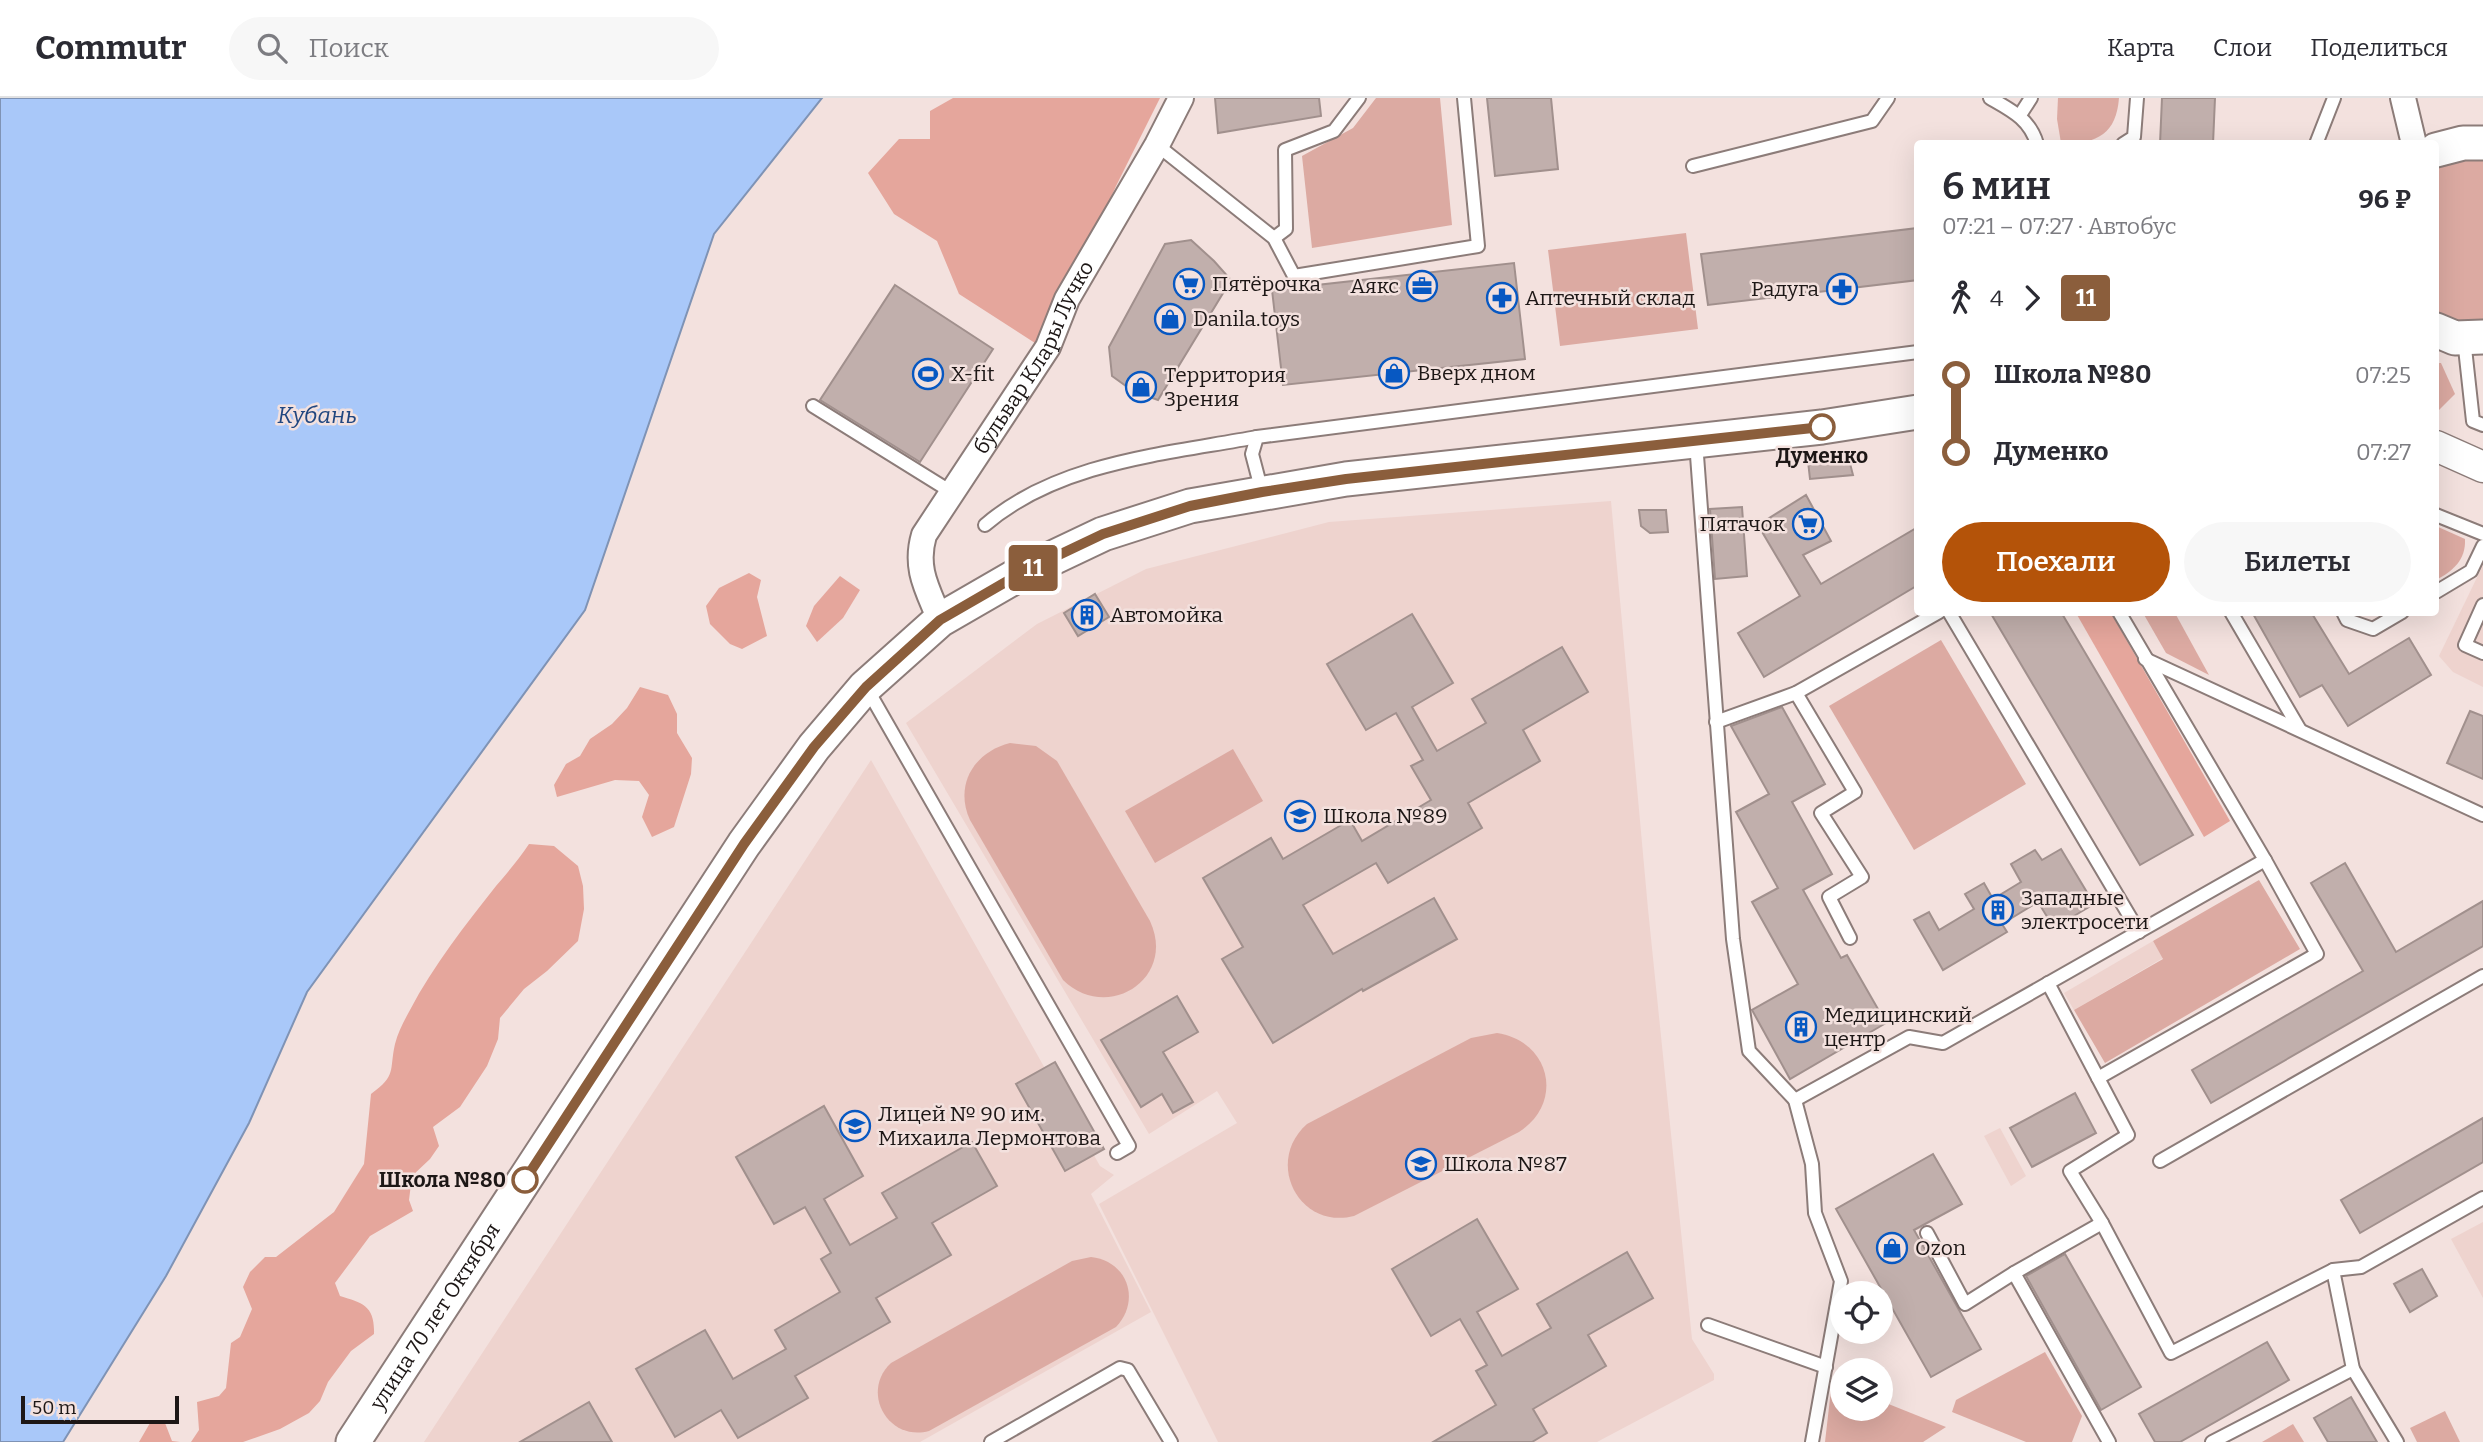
<!DOCTYPE html>
<html lang="ru">
<meta charset="utf-8">
<style>
:root{--surface:#fff;--page:#f7f7f7;--text:#2b2b33;--muted:#7c7c81;--line:#e1e1e2;--accent:#b45309}
body{margin:0;font-family:Bitter,serif;background:var(--page);color:var(--text);height:100vh;display:flex;flex-direction:column;font-size:26px;white-space:nowrap}
*{box-sizing:border-box;margin:0}
p{font-size:23px;color:var(--muted)}
.icon{flex:none;width:38px;height:38px;fill:none;stroke:currentColor;stroke-width:2;stroke-linecap:round;stroke-linejoin:round}
.map{position:relative;flex:1;overflow:hidden}
.drawer{position:absolute;left:1914px;top:42px;width:525px;height:476px;display:flex;flex-direction:column;background:var(--surface);border-radius:7px;box-shadow:0 7px 28px #0002}
.drawer>*{flex:none}
.badge{padding:0 14px;border-radius:5px;font-size:24px;line-height:46px}
.buttons{position:absolute;left:1830px;top:1183px;display:grid;gap:14px}
.buttons a{display:grid;place-items:center;width:63px;height:63px;border-radius:50%;background:var(--surface);box-shadow:0 7px 28px #0002;font-size:35px}
.scale{position:absolute;left:21px;bottom:18px;width:158px;box-sizing:border-box;padding-left:7px;border:4px solid #1d1716;border-top:0;font-size:19px;line-height:24px;white-space:nowrap;color:#1d1716;-webkit-text-stroke:5px #f3e1de;paint-order:stroke}
.map>.badge{position:absolute;translate:-50% -50%;box-shadow:0 0 0 4px #fff}
.legs{display:flex;align-items:center;gap:10px;height:77px;padding:0 28px;font-size:23px}
.legs p{margin-inline-start:auto}
.headline{display:flex;align-items:center;justify-content:space-between;height:119px;padding:0 28px}
h1{font-size:38px;font-weight:600;line-height:52px}
.button{display:flex;gap:14px;margin-top:auto;padding:14px 28px}
.button a{flex:1;height:80px;border-radius:42px;background:var(--accent);color:#fff;font-size:28px;font-weight:600;line-height:80px;text-align:center}
.button a+a{background:var(--page);color:var(--text)}
ul{padding:0 28px;list-style:none}
li{display:flex;align-items:center;gap:24px;height:77px;font-size:26px}
li i{display:grid;place-items:center;width:10px;height:100%;margin:0 9px;background:currentColor}
li i::after{content:'';width:18px;height:18px;margin:-9px;border:5px solid;border-radius:50%;background:var(--surface)}
li p{margin-inline-start:auto}
li:first-child i{background:linear-gradient(#0000 50%,currentColor 0)}
li:last-child i{background:linear-gradient(currentColor 50%,#0000 0)}
header{display:flex;align-items:center;gap:42px;box-sizing:border-box;height:98px;padding:0 35px;background:var(--surface);border-bottom:2px solid var(--line)}
header strong{font-size:33px}
nav{display:flex;gap:38px;margin-inline-start:auto;font-size:24px}
.search{width:490px;height:63px;background:var(--page);display:flex;align-items:center;gap:18px;box-sizing:border-box;padding:0 24px;border-radius:38px;color:var(--muted);font-size:26px}
.map>svg:first-child{display:block}
</style>
<header>
<strong>Commutr</strong>
<div class="search"><svg class="icon" aria-label="search" viewBox="0 0 24 24"><circle cx="10" cy="10" r="6"/><path d="M15 15l6 6"/></svg>Поиск</div>
<nav><a>Карта</a><a>Слои</a><a>Поделиться</a></nav>
</header>
<div class="map">
<svg width="2483" height="1344" viewBox="0 0 2483 1344">
<rect width="100%" height="100%" fill="#f3e1de"/>
<g fill="#eed3ce">
<path d="M 1611,403 L 1648,811 L 1692,1241 L 1714,1276 L 1714,1282 L 1597,1344 L 1218,1344 L 1099,1106 L 1237,1025 L 1217,993 L 1149,1036 L 906,625 L 1037,526 L 1146,471 L 1329,424 Z"/>
<path d="M 2483,467 L 2483,589 L 2453,574 L 2439,558 Z"/>
<path d="M 871,662 L 1100,1068 L 1114,1077 L 1091,1096 L 1151,1214 L 920,1344 L 424,1344 Z"/>
<path d="M 2153,843 L 2163,860 L 2074,912 L 2064,895 Z"/>
<path d="M 2000,1030 L 2026,1078 L 2011,1088 L 1984,1038 Z"/>
<path d="M 2483,1124 L 2483,1200 L 2451,1141 Z"/>
</g>
<g fill="#dcaaa2">
<path d="M 1376,0 L 1440,0 L 1452,127 L 1312,150 L 1302,58 L 1353,30 Z"/>
<path d="M 2058,0 L 2119,0 C 2116,38 2095,46 2061,45 L 2057,21 Z"/>
<path d="M 2460,63 L 2483,63 L 2483,225 L 2468,226 L 2436,219 L 2436,70 Z"/>
<path d="M 1686,135 L 1698,231 L 1560,248 L 1548,152 Z"/>
<path d="M 2436,265 L 2441,265 L 2455,296 L 2436,315 Z"/>
<path d="M 2436,428 L 2465,441 C 2466,462 2453,473 2436,482 Z"/>
<path d="M 2143,515 L 2175,515 L 2209,577 L 2166,555 Z"/>
<path d="M 1941,542 L 2026,686 L 1914,752 L 1829,608 Z"/>
<path d="M 1010,645 L 1036,648 L 1057,663 L 1150,823 C 1177,881 1107,925 1063,882 L 970,722 C 954,687 974,654 1010,645 Z"/>
<path d="M 1233,651 L 1263,703 L 1155,765 L 1125,713 Z"/>
<path d="M 2259,782 L 2300,851 L 2105,965 L 2074,912 L 2163,861 L 2153,843 Z"/>
<path d="M 1497,935 C 1550,943 1565,1004 1519,1034 L 1354,1118 C 1299,1132 1264,1064 1307,1026 L 1471,940 Z"/>
<path d="M 1091,1159 C 1128,1163 1141,1203 1116,1229 L 929,1333 C 888,1344 860,1294 891,1265 L 1072,1163 Z"/>
<path d="M 2045,1254 L 2082,1318 L 2072,1344 L 2026,1344 L 1952,1314 L 1956,1302 Z"/>
<path d="M 1832,1283 L 1843,1287 L 1843,1311 L 1881,1311 L 1881,1303 L 1946,1329 L 1923,1344 L 1825,1344 Z"/>
<path d="M 2445,1313 L 2460,1344 L 2417,1344 L 2410,1330 Z"/>
<path d="M 2293,1326 L 2304,1344 L 2262,1344 Z"/>
</g>
<g fill="#e5a69c">
<path d="M 953,0 L 1160,0 L 1116,88 L 1082,166 L 1035,245 L 959,196 L 937,143 L 894,116 L 868,75 L 899,41 L 930,41 L 930,13 Z"/>
<path d="M 749,475 L 761,482 L 757,499 L 767,538 L 742,551 L 730,546 L 710,526 L 706,508 L 719,490 Z"/>
<path d="M 840,478 L 860,492 L 843,520 L 817,544 L 806,528 L 814,508 Z"/>
<path d="M 2076,515 L 2111,515 L 2230,723 L 2204,739 Z"/>
<path d="M 640,589 L 668,597 L 677,616 L 677,635 L 692,660 L 691,676 L 674,729 L 652,739 L 642,719 L 649,697 L 639,683 L 615,682 L 557,699 L 554,687 L 566,666 L 580,658 L 590,641 L 612,626 L 627,610 Z"/>
<path d="M 529,746 L 554,748 L 578,768 L 583,788 L 584,811 L 578,843 L 547,873 L 524,891 L 500,920 L 498,941 L 487,968 L 460,1009 L 433,1029 L 439,1048 L 430,1061 L 412,1078 L 409,1102 L 413,1113 L 370,1138 L 335,1185 L 340,1198 C 363,1205 375,1208 374,1236 L 351,1253 L 328,1284 L 320,1303 L 309,1315 L 280,1331 L 243,1344 L 191,1344 L 199,1332 L 197,1304 L 219,1298 L 226,1290 L 231,1245 L 240,1239 L 252,1211 L 243,1189 L 250,1174 L 265,1159 L 276,1159 L 334,1114 L 364,1066 L 371,996 C 397,977 389,973 395,946 C 398,934 404,923 410,912 C 433,868 466,826 496,788 C 508,774 519,761 529,746 Z"/>
<path d="M 150,1325 L 165,1325 L 172,1343 L 180,1344 L 139,1344 Z"/>
</g>
<path fill="#a9c8f9" stroke="#7f93b5" stroke-width="2" d="M 0,0 L 822,0 L 714,136 L 585,512 L 307,894 L 249,1025 L 166,1178 L 63,1344 L 0,1344 Z"/>
<g fill="#c1afac" stroke="#a1908d" stroke-width="2">
<path d="M 1215,0 L 1319,0 L 1321,18 L 1218,35 Z"/>
<path d="M 1487,0 L 1551,0 L 1558,71 L 1495,78 Z"/>
<path d="M 2162,0 L 2215,0 L 2213,46 L 2160,46 Z"/>
<path d="M 1918,130 L 1918,182 L 1708,207 L 1701,156 Z"/>
<path d="M 1191,142 L 1214,163 L 1231,182 L 1158,302 L 1133,293 L 1112,278 L 1109,249 L 1165,146 Z"/>
<path d="M 1514,165 L 1525,261 L 1283,287 L 1272,192 Z"/>
<path d="M 895,187 L 993,251 L 920,364 L 820,302 Z"/>
<path d="M 1848,358 L 1853,377 L 1810,381 L 1808,363 Z"/>
<path d="M 1806,397 L 1831,443 L 1803,457 L 1821,486 L 1918,429 L 1918,487 L 1764,579 L 1738,535 L 1800,498 L 1758,427 Z"/>
<path d="M 1742,409 L 1747,478 L 1715,481 L 1710,411 Z"/>
<path d="M 1639,412 L 1666,412 L 1668,434 L 1650,435 L 1641,428 Z"/>
<path d="M 1095,496 L 1109,519 L 1078,538 L 1064,515 Z"/>
<path d="M 1990,514 L 2061,514 L 2193,737 L 2140,767 Z"/>
<path d="M 2252,514 L 2311,514 L 2349,576 L 2409,540 L 2431,577 L 2348,628 L 2322,587 L 2300,599 Z"/>
<path d="M 1412,516 L 1453,585 L 1412,609 L 1437,653 L 1486,625 L 1472,601 L 1562,549 L 1588,594 L 1523,632 L 1540,663 L 1468,705 L 1482,730 L 1388,785 L 1376,765 L 1303,807 L 1333,856 L 1434,800 L 1457,841 L 1363,893 L 1362,891 L 1273,945 L 1222,861 L 1243,849 L 1203,780 L 1271,740 L 1283,761 L 1350,722 L 1362,743 L 1431,702 L 1411,668 L 1423,662 L 1396,615 L 1366,632 L 1327,566 Z"/>
<path d="M 1782,609 L 1825,686 L 1792,704 L 1832,776 L 1803,792 L 1841,860 L 1847,857 L 1886,925 L 1790,981 L 1752,912 L 1798,886 L 1752,804 L 1778,790 L 1736,714 L 1769,696 L 1731,628 Z"/>
<path d="M 2470,613 L 2483,618 L 2483,681 L 2447,665 Z"/>
<path d="M 2061,751 L 2094,806 L 2054,830 L 2038,804 L 2002,826 L 2007,834 L 1943,872 L 1914,822 L 1929,814 L 1939,832 L 1974,811 L 1965,796 L 1984,785 L 1993,801 L 2021,784 L 2011,766 L 2035,752 L 2042,762 Z"/>
<path d="M 2345,765 L 2396,854 L 2483,803 L 2483,848 L 2211,1005 L 2192,972 L 2363,873 L 2311,785 Z"/>
<path d="M 1177,898 L 1198,934 L 1163,954 L 1193,1004 L 1173,1015 L 1162,996 L 1141,1009 L 1101,942 Z"/>
<path d="M 1055,964 L 1104,1051 L 1065,1073 L 1016,986 Z"/>
<path d="M 2075,995 L 2096,1035 L 2032,1069 L 2010,1030 Z"/>
<path d="M 824,1008 L 863,1078 L 824,1101 L 850,1147 L 897,1120 L 882,1095 L 972,1044 L 997,1088 L 932,1125 L 951,1157 L 876,1200 L 890,1224 L 795,1278 L 808,1300 L 738,1340 L 721,1312 L 675,1339 L 636,1271 L 705,1232 L 733,1281 L 786,1251 L 775,1232 L 840,1194 L 821,1161 L 831,1155 L 805,1109 L 774,1126 L 736,1059 Z"/>
<path d="M 2483,1020 L 2483,1064 L 2360,1135 L 2341,1102 Z"/>
<path d="M 1933,1056 L 1962,1106 L 1914,1132 L 1981,1251 L 1931,1279 L 1836,1111 Z"/>
<path d="M 1477,1121 L 1518,1191 L 1477,1214 L 1502,1258 L 1551,1230 L 1537,1206 L 1627,1154 L 1653,1200 L 1588,1237 L 1606,1268 L 1533,1311 L 1547,1335 L 1532,1344 L 1433,1344 L 1496,1307 L 1476,1273 L 1487,1267 L 1460,1221 L 1431,1238 L 1392,1171 Z"/>
<path d="M 2065,1156 L 2141,1289 L 2101,1312 L 2026,1178 Z"/>
<path d="M 2422,1171 L 2437,1198 L 2410,1214 L 2394,1186 Z"/>
<path d="M 2267,1244 L 2289,1282 L 2180,1344 L 2155,1344 L 2139,1316 Z"/>
<path d="M 2351,1299 L 2377,1344 L 2328,1344 L 2314,1320 Z"/>
<path d="M 589,1304 L 612,1344 L 520,1344 Z"/>
</g>
<g fill="none" stroke-linecap="round" stroke-linejoin="round">
<g stroke="#8c7c79" stroke-width="16">
<g id="service">
<path d="M 1990,0 C 2011,12 2030,21 2037,46"/>
<path d="M 2020,17 L 2031,0"/>
<path d="M 2123,46 L 2134,39 L 2137,0"/>
<path d="M 2316,46 L 2334,0"/>
<path d="M 1157,47 L 1274,140 L 1294,178 L 1478,148 L 1464,0"/>
<path d="M 1693,68 L 1872,23 L 1888,0"/>
<path d="M 1274,140 L 1286,131 L 1285,52 L 1334,33 L 1359,0"/>
<path d="M 2464,241 L 2473,323 L 2483,327"/>
<path d="M 813,308 L 953,395"/>
<path d="M 1696,344 L 1733,841 L 1749,953 L 1795,1002 L 1909,939 L 1943,945 L 2265,762 L 2119,514"/>
<path d="M 1262,394 L 1252,356 L 1257,339 L 1918,254"/>
<path d="M 2436,417 L 2483,436"/>
<path d="M 985,427 C 1058,364 1166,356 1257,339"/>
<path d="M 2436,494 L 2471,473 L 2483,448"/>
<path d="M 2483,507 L 2465,547 L 2483,555"/>
<path d="M 1949,514 L 2139,834"/>
<path d="M 2231,514 L 2300,632"/>
<path d="M 2343,514 L 2347,522 L 2373,531 L 2402,514"/>
<path d="M 2145,561 L 2483,717"/>
<path d="M 866,589 L 1129,1048 L 1117,1055"/>
<path d="M 1796,595 L 1855,694 L 1821,715 L 1862,779 L 1829,799 L 1850,840"/>
<path d="M 1716,624 L 1796,595 L 1939,514"/>
<path d="M 2265,762 L 2317,856 L 2098,980 L 2128,1037 L 2070,1073 L 2102,1125 L 2171,1255 L 2333,1172 L 2353,1271 L 2397,1344"/>
<path d="M 2048,885 L 2098,980"/>
<path d="M 1795,1002 L 1812,1066 L 1815,1115 L 1841,1183 L 1812,1344"/>
<path d="M 2160,1063 L 2483,878"/>
<path d="M 2102,1125 L 2014,1175 L 2109,1344"/>
<path d="M 1927,1135 L 1965,1206 L 2014,1175"/>
<path d="M 2333,1172 L 2361,1169 L 2483,1100"/>
<path d="M 1708,1227 L 1826,1269"/>
<path d="M 991,1344 L 1120,1270 L 1128,1272 L 1171,1344"/>
<path d="M 2212,1344 L 2353,1271"/>
</g>
</g>
<g stroke="#8c7c79" stroke-width="28">
<g id="minor">
<path d="M 2403,0 L 2414,46"/>
<path id="s1" d="M 940,522 C 928,492 914,471 924,437 L 1048,249 L 1067,201 L 1157,47 L 1181,0"/>
</g>
</g>
<g stroke="#8c7c79" stroke-width="33">
<path id="tertiary" d="M 2436,348 L 2483,369"/>
</g>
<g stroke="#8c7c79" stroke-width="37">
<g id="secondary">
<path d="M 2436,52 L 2463,45 L 2483,45"/>
<path d="M 2436,232 L 2455,240 L 2483,239"/>
<path id="s2" d="M 353,1344 L 744,746 L 814,649 L 865,589 L 940,522 L 1023,474 L 1103,436 L 1190,408 L 1346,381 L 1822,329 L 1918,314"/>
</g>
</g>
<use href="#service" stroke="#fff" stroke-width="12"/>
<use href="#minor" stroke="#fff" stroke-width="24"/>
<use href="#tertiary" stroke="#fff" stroke-width="30"/>
<use href="#secondary" stroke="#fff" stroke-width="33"/>
</g>
<g fill="none" stroke-linecap="round" stroke-linejoin="round">
<g stroke="#fff" stroke-width="16">
<path id="line-1" d="M 525,1082 L 744,746 L 814,649 L 866,589 L 940,522 L 1023,474 L 1103,436 L 1190,408 L 1262,394 L 1346,381 L 1822,329"/>
</g>
<use href="#line-1" stroke="#8b5e3c" stroke-width="10"/>
</g>
<defs>
<g id="supermarket-ring" transform="scale(1.575)"><circle r="9.5" fill="#f3e1de" stroke="#0758c2" stroke-width="1.5"/><path d="M-6-5.5h2.5l.6 2H6L4.5 2H-2.5L-4.4-4H-6ZM-1.5 3.2a1.3 1.3 0 1 0 .1 0ZM3 3.2a1.3 1.3 0 1 0 .1 0Z" fill="#0758c2"/></g>
<g id="office-ring" transform="scale(1.575)"><circle r="9.5" fill="#f3e1de" stroke="#0758c2" stroke-width="1.5"/><path d="M-6-3h4V-5.5h4V-3h4V5H-6ZM-1-4.5V-3h2v-1.5ZM-6 0V1H6V0Z" fill="#0758c2"/></g>
<g id="pharmacy-ring" transform="scale(1.575)"><circle r="9.5" fill="#f3e1de" stroke="#0758c2" stroke-width="1.5"/><path d="M-2-6h4v4h4v4h-4v4h-4v-4h-4v-4h4Z" fill="#0758c2"/></g>
<g id="shop-ring" transform="scale(1.575)"><circle r="9.5" fill="#f3e1de" stroke="#0758c2" stroke-width="1.5"/><path d="M-5-2.5h2.3a2.7 3.5 0 0 1 5.4 0H5L5.5 6h-11ZM-1.5-2.5h3a1.5 2.3 0 0 0-3 0Z" fill="#0758c2"/></g>
<g id="stadium-ring" transform="scale(1.575)"><circle r="9.5" fill="#f3e1de" stroke="#0758c2" stroke-width="1.5"/><path d="M0-5a6.5 5 0 1 0 0 10a6.5 5 0 1 0 0-10ZM-3.5-1.8h7v3.6h-7Z" fill="#0758c2"/></g>
<g id="building-ring" transform="scale(1.575)"><circle r="9.5" fill="#f3e1de" stroke="#0758c2" stroke-width="1.5"/><path d="M-4-6H4V6H1V3H-1V6H-4ZM-2.5-4.3h1.7v1.8h-1.7ZM.8-4.3h1.7v1.8H.8ZM-2.5-1h1.7V.8h-1.7ZM.8-1h1.7V.8H.8Z" fill="#0758c2"/></g>
<g id="school-ring" transform="scale(1.575)"><circle r="9.5" fill="#f3e1de" stroke="#0758c2" stroke-width="1.5"/><path d="M0-5L7-2L0 1L-7-2ZM-4 1L0 2.5L4 1V4Q0 6-4 4Z" fill="#0758c2"/></g>
</defs>
<g fill-rule="evenodd">
<use href="#supermarket-ring" x="1189" y="186"/>
<use href="#office-ring" x="1422" y="188"/>
<use href="#pharmacy-ring" x="1842" y="191"/>
<use href="#pharmacy-ring" x="1502" y="200"/>
<use href="#shop-ring" x="1170" y="221"/>
<use href="#shop-ring" x="1394" y="275"/>
<use href="#stadium-ring" x="928" y="276"/>
<use href="#shop-ring" x="1141" y="289"/>
<use href="#supermarket-ring" x="1808" y="426"/>
<use href="#building-ring" x="1087" y="517"/>
<use href="#school-ring" x="1300" y="718"/>
<use href="#building-ring" x="1998" y="812"/>
<use href="#building-ring" x="1801" y="929"/>
<use href="#school-ring" x="855" y="1028"/>
<use href="#school-ring" x="1421" y="1066"/>
<use href="#shop-ring" x="1892" y="1150"/>
</g>
<g fill="#fff" stroke="#8b5e3c" stroke-width="3.5">
<circle cx="1822" cy="329" r="12"/>
<circle cx="525" cy="1082" r="12"/>
</g>
<g text-anchor="middle" dominant-baseline="central" stroke-width="5" stroke-linejoin="round" paint-order="stroke">
<g font-size="21" fill="#1d1716" stroke="#f3e1de" text-anchor="start">
<text x="1212" y="186">Пятёрочка</text>
<text x="1399" y="188" text-anchor="end">Аякс</text>
<text x="1819" y="191" text-anchor="end">Радуга</text>
<text x="1525" y="200">Аптечный склад</text>
<text x="1193" y="221">Danila.toys</text>
<text x="1417" y="275">Вверх дном</text>
<text x="951" y="276">X-fit</text>
<text x="1164" y="277">Территория<tspan x="1164" dy="24">Зрения</tspan></text>
<text x="1785" y="426" text-anchor="end">Пятачок</text>
<text x="1110" y="517">Автомойка</text>
<text x="1323" y="718">Школа №89</text>
<text x="2021" y="800">Западные<tspan x="2021" dy="24">электросети</tspan></text>
<text x="1824" y="917">Медицинский<tspan x="1824" dy="24">центр</tspan></text>
<text x="878" y="1016">Лицей № 90 им.<tspan x="878" dy="24">Михаила Лермонтова</tspan></text>
<text x="1444" y="1066">Школа №87</text>
<text x="1915" y="1150">Ozon</text>
</g>
<g font-size="21" fill="#1d1716" stroke="#f3e1de">
<text stroke="none"><textPath href="#s1" startOffset="298">бульвар Клары Лучко</textPath></text>
<text stroke="none"><textPath href="#s2" startOffset="150">улица 70 лет Октября</textPath></text>
</g>
<g font-size="21" font-weight="bold" fill="#1d1716" stroke="#f3e1de">
<text x="1822" y="358">Думенко</text>
<text x="506" y="1082" text-anchor="end">Школа №80</text>
</g>
<g font-size="23" font-style="italic" fill="#214780" stroke="#f3e1de">
<text x="317" y="317">Кубань</text>
</g>
</g>
</svg>
<div class="buttons">
<a><svg class="icon" aria-label="locate" viewBox="0 0 24 24"><circle cx="12" cy="12" r="6"/><path d="M12 2v4M12 18v4M2 12h4M18 12h4"/></svg></a>
<a><svg class="icon" aria-label="layers" viewBox="0 0 24 24"><path d="M12 4l9 5-9 5-9-5zM3 14l9 5 9-5"/></svg></a>
</div>
<div class="scale">50 m</div>
<b class="badge" style="left:1033px;top:470px;background:#8b5e3c;color:#fff">11</b>
<section class="drawer">
<div class="headline"><div><h1>6 мин</h1><p>07:21 – 07:27 · Автобус</p></div><b>96 ₽</b></div>
<div class="legs"><svg class="icon" aria-label="walk" viewBox="0 0 24 24"><circle cx="13" cy="4" r="2"/><path d="M13 8l-2 6 4 7M11 14l-3 7M7 12l3-4h3l4 4"/></svg>4<svg class="icon" aria-label="forward" viewBox="0 0 24 24"><path d="M9 5l7 7-7 7"/></svg><b class="badge" style="background:#8b5e3c;color:#fff">11</b></div>
<ul>
<li><i style="color:#8b5e3c"></i><b>Школа №80</b><p>07:25</p></li>
<li><i style="color:#8b5e3c"></i><b>Думенко</b><p>07:27</p></li>
</ul>
<div class="button"><a>Поехали</a><a>Билеты</a></div>
</section>
</div>
